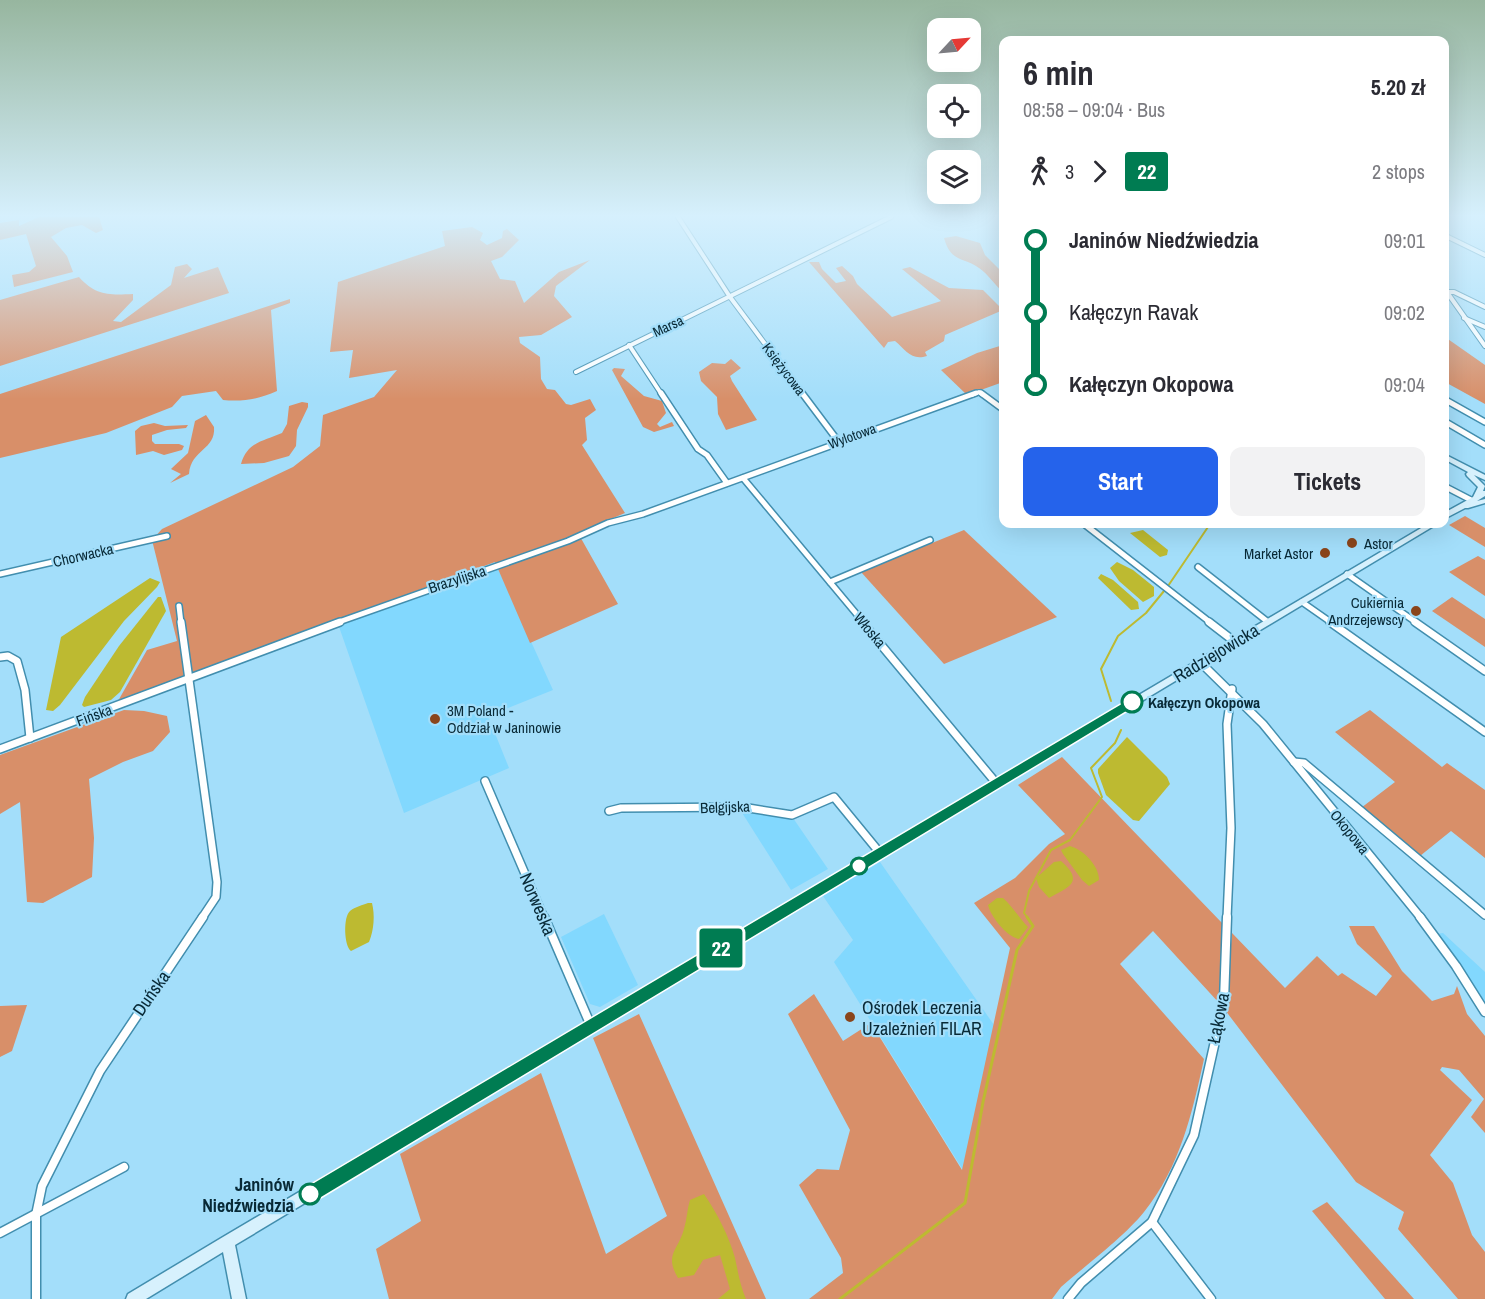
<!DOCTYPE html>
<meta charset="utf-8">
<style>
:root{--surface:#fff;--page:#f2f2f3;--text:#2b2b33;--muted:#7c7c81;--accent:#2563eb}
body{margin:0;font-family:"Archivo Narrow",sans-serif;background:var(--page);color:var(--text);height:100vh;display:flex;flex-direction:column;font-size:22px;white-space:nowrap}
*{box-sizing:border-box;margin:0}
p{font-size:20px;color:var(--muted)}
.icon{flex:none;width:33px;height:33px;fill:none;stroke:currentColor;stroke-width:2;stroke-linecap:round;stroke-linejoin:round}
.map{position:relative;flex:1;overflow:hidden}
.sheet{position:absolute;left:999px;top:36px;width:450px;height:492px;display:flex;flex-direction:column;background:var(--surface);border-radius:12px;box-shadow:0 6px 24px #0002}
.sheet>*{flex:none}
.badge{padding:0 12px;border-radius:4px;font-size:21px;line-height:39px}
.needle{width:39px;rotate:64deg}
.tools{position:absolute;left:927px;top:18px;display:grid;gap:12px}
.tools a{display:grid;place-items:center;width:54px;height:54px;border-radius:12px;background:var(--surface);box-shadow:0 6px 24px #0002;font-size:30px}
.map>.badge{position:absolute;translate:-50% -50%;box-shadow:0 0 0 3px #fff}
.legs{display:flex;align-items:center;gap:9px;height:66px;padding:0 24px;font-size:20px}
.legs p{margin-inline-start:auto}
.headline{display:flex;align-items:center;justify-content:space-between;height:102px;padding:0 24px}
h1{font-size:33px;font-weight:800;line-height:45px}
.button{display:flex;gap:12px;margin-top:auto;padding:12px 24px}
.button a{flex:1;height:69px;border-radius:12px;background:var(--accent);color:#fff;font-size:24px;font-weight:800;line-height:69px;text-align:center}
.button a+a{background:var(--page);color:var(--text)}
ul{padding:0 24px;list-style:none}
li{display:flex;align-items:center;gap:21px;height:72px;font-size:22px}
li i{display:grid;place-items:center;width:9px;height:100%;margin:0 8px;background:currentColor}
li i::after{content:'';width:15px;height:15px;margin:-8px;border:4px solid;border-radius:50%;background:var(--surface)}
li p{margin-inline-start:auto}
li:first-child i{background:linear-gradient(#0000 50%,currentColor 0)}
li:last-child i{background:linear-gradient(currentColor 50%,#0000 0)}
.map>svg:first-child{display:block}
</style>
<div class="map">
<svg width="1485" height="1299" viewBox="0 0 1485 1299">
<rect width="100%" height="100%" fill="#a3defa"/>
<g fill="#82d8fe">
<path d="M 495,562 L 553,690 L 488,716 L 509,768 L 404,813 L 337,621 Z"/>
<path d="M 739,808 L 760,809 L 793,818 L 828,869 L 791,890 Z"/>
<path d="M 880,862 L 994,1025 L 963,1170 L 834,962 L 853,940 L 823,896 Z"/>
<path d="M 604,914 L 638,985 L 600,1007 L 590,1004 L 561,937 Z"/>
<path d="M 1443,933 L 1485,972 L 1485,1006 L 1474,985 L 1436,934 Z"/>
</g>
<g fill="#d88f69">
<path d="M 39,217 L 99,217 L 103,230 L 96,233 L 82,225 L 66,228 L 51,237 L 67,256 L 73,272 L 14,287 L 12,275 L 29,272 L 36,266 L 26,234 L 0,240 L 0,223 L 19,220 L 19,226 Z"/>
<path d="M 472,227 L 483,233 L 480,240 L 487,245 L 502,238 L 503,231 L 507,229 L 519,240 L 502,257 L 491,261 L 500,279 L 515,281 L 524,303 L 559,272 L 590,260 L 556,286 L 554,296 L 572,317 L 541,335 L 519,337 L 520,343 L 540,357 L 541,379 L 547,389 L 555,390 L 566,404 L 571,405 L 590,399 L 596,410 L 585,418 L 587,440 L 582,445 L 625,513 L 578,533 L 618,604 L 530,643 L 495,562 L 118,701 L 147,650 L 177,641 L 152,540 L 162,529 L 293,467 L 320,446 L 323,415 L 374,397 L 397,370 L 349,378 L 353,350 L 330,352 L 338,282 L 445,246 L 442,231 Z"/>
<path d="M 956,236 L 980,243 L 985,255 L 1003,273 L 1003,292 C 995,285 988,274 979,268 C 964,257 951,263 944,238 Z"/>
<path d="M 809,262 L 819,262 L 822,269 L 836,283 L 846,281 L 836,268 L 842,266 L 853,276 L 857,284 L 892,317 L 941,301 L 902,269 L 910,267 L 949,288 L 983,290 L 1003,310 L 945,335 L 944,341 L 925,352 L 927,356 C 911,361 906,350 895,341 L 888,342 L 884,348 Z"/>
<path d="M 187,264 L 192,269 L 184,278 L 218,267 L 229,293 L 0,366 L 0,300 L 79,277 C 96,296 109,295 133,294 L 133,300 L 113,321 L 121,322 L 171,285 L 175,267 Z"/>
<path d="M 290,299 L 290,303 L 271,310 L 277,391 C 259,399 243,402 223,400 L 216,391 L 182,396 L 172,407 L 106,433 L 0,458 L 0,394 Z"/>
<path d="M 1445,337 L 1485,365 L 1485,404 L 1445,382 Z"/>
<path d="M 1003,345 L 1003,382 L 967,395 L 941,370 L 977,353 Z"/>
<path d="M 731,359 L 741,368 L 730,376 L 732,381 L 757,420 L 726,430 L 718,414 L 717,397 L 701,381 L 699,372 L 712,363 L 725,364 Z"/>
<path d="M 614,368 L 625,369 L 621,376 L 644,396 L 662,401 L 666,413 L 657,424 L 660,427 L 672,422 L 674,426 L 654,432 L 643,427 L 612,370 Z"/>
<path d="M 302,402 L 308,403 L 308,407 L 297,430 L 296,446 L 289,456 L 264,463 L 241,464 C 247,442 264,441 282,433 L 287,424 L 289,406 Z"/>
<path d="M 206,415 L 214,427 C 216,450 191,449 189,474 L 170,483 L 181,474 L 171,469 L 188,453 L 195,421 Z"/>
<path d="M 154,423 L 165,426 L 188,425 L 186,428 L 167,430 L 152,435 L 152,441 L 155,444 L 179,444 L 184,446 L 182,450 L 164,455 L 153,451 L 136,455 L 135,431 L 141,426 Z"/>
<path d="M 1465,516 L 1485,528 L 1485,547 L 1449,525 Z"/>
<path d="M 964,530 L 1057,617 L 944,664 L 861,572 Z"/>
<path d="M 1478,556 L 1485,560 L 1485,596 L 1449,572 Z"/>
<path d="M 1452,597 L 1485,619 L 1485,647 L 1432,611 Z"/>
<path d="M 124,710 L 144,711 L 167,716 L 170,732 L 153,751 L 123,762 L 89,779 L 94,838 L 92,877 L 43,903 L 27,902 L 20,802 L 0,814 L 0,755 Z"/>
<path d="M 1370,710 L 1442,767 L 1447,763 L 1485,790 L 1485,858 L 1451,831 L 1415,860 L 1357,811 L 1395,782 L 1335,732 Z"/>
<path d="M 1062,757 L 1223,924 L 1220,1004 L 1153,931 L 1120,964 L 1204,1059 C 1192,1114 1180,1167 1144,1212 C 1125,1236 1085,1266 1061,1287 L 1052,1299 L 809,1299 L 843,1273 L 841,1258 L 799,1185 L 817,1169 L 839,1170 L 850,1130 L 788,1014 L 814,994 L 843,1041 L 871,1023 L 962,1170 L 1010,948 L 974,903 L 1015,878 L 1049,844 L 1065,834 L 1018,785 Z"/>
<path d="M 1349,926 L 1374,926 L 1402,971 L 1432,1001 L 1454,994 L 1457,986 L 1467,1014 L 1485,1036 L 1485,1133 L 1471,1117 L 1484,1099 L 1459,1070 L 1442,1067 L 1440,1070 L 1472,1100 L 1430,1155 L 1453,1183 L 1472,1235 L 1485,1252 L 1485,1299 L 1458,1299 L 1398,1229 L 1404,1212 L 1356,1182 L 1225,1010 L 1232,933 L 1285,988 L 1317,956 L 1338,976 L 1342,973 L 1376,996 L 1392,976 L 1357,944 Z"/>
<path d="M 27,1005 L 12,1051 L 0,1057 L 0,1006 Z"/>
<path d="M 639,1014 L 766,1299 L 389,1299 L 376,1249 L 421,1221 L 400,1154 L 541,1073 L 606,1254 L 667,1216 L 593,1038 Z"/>
<path d="M 1327,1202 L 1414,1299 L 1385,1299 L 1312,1211 Z"/>
</g>
<g fill="#bdba31">
<path d="M 1143,530 L 1168,550 L 1167,555 L 1160,557 L 1130,533 Z"/>
<path d="M 1117,562 L 1133,570 L 1154,587 L 1154,596 L 1143,602 L 1119,581 L 1110,568 Z"/>
<path d="M 1101,574 L 1113,580 L 1138,602 L 1139,609 L 1131,610 L 1098,578 Z"/>
<path d="M 150,578 L 160,582 L 157,587 L 124,621 L 60,705 L 53,711 L 46,710 L 61,637 Z"/>
<path d="M 158,597 L 161,597 L 166,611 L 120,692 L 111,700 L 84,707 L 82,705 L 85,697 L 119,646 Z"/>
<path d="M 1127,737 L 1167,777 L 1170,784 L 1139,821 L 1133,820 L 1106,795 L 1098,773 L 1098,769 Z"/>
<path d="M 1070,846 C 1084,850 1099,866 1099,880 L 1089,886 L 1082,880 L 1063,854 L 1061,850 Z"/>
<path d="M 1061,861 C 1085,882 1069,887 1049,898 L 1039,887 L 1036,878 L 1054,862 Z"/>
<path d="M 997,898 L 1003,898 C 1014,908 1019,918 1028,927 L 1019,939 C 1007,937 991,917 988,905 Z"/>
<path d="M 368,903 L 372,903 C 375,915 374,930 369,942 L 351,951 C 344,946 343,917 350,911 C 355,907 363,905 368,903 Z"/>
<path d="M 704,1194 C 717,1213 729,1236 735,1258 C 738,1272 740,1285 746,1299 L 718,1299 L 730,1289 L 720,1255 L 703,1260 L 694,1275 L 678,1278 C 664,1254 678,1251 684,1229 C 687,1219 687,1209 690,1200 Z"/>
</g>
<g fill="none" stroke-linecap="round" stroke-linejoin="round">
<g stroke="#bdba31" stroke-width="2">
<path d="M 1168,586 L 1210,524"/>
<path d="M 1111,701 L 1101,669 L 1118,636 L 1146,613 L 1164,591"/>
<path d="M 1028,918 L 1024,913 L 1029,891 L 1051,850 L 1070,840 L 1102,797 L 1091,768 L 1115,743 L 1121,730"/>
</g>
<path stroke="#bdba31" stroke-width="3" d="M 840,1299 L 965,1203 L 983,1102 L 1017,950 L 1033,926 L 1027,917"/>
<g stroke="#428eae" stroke-width="6">
<g id="street-far3">
<path d="M 678,217 L 730,297 L 803,395"/>
<path d="M 1444,235 L 1485,255"/>
<path d="M 1444,288 L 1485,346"/>
<path d="M 1448,292 L 1454,292 L 1485,307"/>
<path d="M 1464,318 L 1485,327"/>
<path d="M 629,345 L 662,395"/>
<path d="M 576,372 L 891,217"/>
<path d="M 972,395 L 979,392 L 983,395"/>
</g>
</g>
<g stroke="#428eae" stroke-width="8">
<g id="street-far2">
<path d="M 661,393 L 698,449 L 707,455 L 727,483"/>
<path d="M 802,393 L 838,441"/>
<path d="M 981,393 L 1004,410"/>
<path d="M 1444,399 L 1485,422"/>
<path d="M 1444,421 L 1485,445"/>
<path d="M 743,478 L 864,623"/>
<path d="M 1444,486 L 1471,500"/>
<path d="M 1084,524 L 1211,623"/>
<path d="M 1198,567 L 1268,622"/>
<path d="M 0,574 L 167,536"/>
<path d="M 1347,574 L 1417,623"/>
<path d="M 830,582 L 930,540"/>
<path d="M 1302,602 L 1332,623"/>
<path d="M 179,606 L 181,623"/>
<path d="M 336,623 L 568,541 L 608,523 L 643,514 L 976,393"/>
</g>
</g>
<g stroke="#428eae" stroke-width="10">
<g id="street-far1">
<path d="M 181,622 L 217,882 L 216,897 L 202,918"/>
<path d="M 862,622 L 997,784"/>
<path d="M 1209,622 L 1235,642"/>
<path d="M 1330,622 L 1485,732"/>
<path d="M 1415,622 L 1485,671"/>
<path d="M 0,657 L 8,656 L 17,661 L 25,690 L 30,738"/>
<path d="M 1201,663 L 1263,724 L 1421,918"/>
<path d="M 0,749 L 340,622"/>
<path d="M 1294,762 L 1304,763 L 1485,915"/>
<path d="M 485,781 L 544,918"/>
<path d="M 609,811 L 621,808 L 742,807 L 792,815 L 834,797 L 880,853"/>
<path d="M 1227,918 L 1231,828 L 1227,724 L 1232,689"/>
</g>
</g>
<g stroke="#428eae" stroke-width="11">
<g id="street">
<path d="M 544,917 L 591,1026"/>
<path d="M 1420,917 L 1456,966 L 1485,1012"/>
<path d="M 1152,1222 L 1211,1299"/>
<path d="M 0,1233 L 124,1167"/>
<path d="M 36,1299 L 36,1215 L 42,1186 L 100,1071 L 203,917"/>
<path d="M 1068,1299 L 1081,1283 L 1152,1222 L 1194,1135 L 1224,1001 L 1227,917"/>
</g>
</g>
<g stroke="#428eae" stroke-width="3">
<g id="secondary">
<path d="M 1444,454 L 1485,475 L 1485,480 L 1474,475 L 1485,486 L 1483,491 L 1485,491 L 1485,496 L 1477,501 L 1485,499 L 1485,503 L 1468,508 L 1465,508 L 1444,519 L 1444,513 L 1473,497 L 1478,487 L 1467,476 L 1466,474 L 1468,472 L 1444,459 Z"/>
<path d="M 1428,524 L 1437,524 L 235,1245 L 246,1299 L 232,1299 L 223,1252 L 146,1299 L 126,1299 L 128,1294 L 223,1237 Z"/>
</g>
</g>
<use href="#street-far3" stroke="#fff" stroke-width="4"/>
<use href="#street-far2" stroke="#fff" stroke-width="5"/>
<use href="#street-far1" stroke="#fff" stroke-width="7"/>
<use href="#street" stroke="#fff" stroke-width="8"/>
<use href="#secondary" fill="#d7f1fd" fill-rule="evenodd"/>
</g>
<linearGradient id="sky" x2="0" y2="1"><stop stop-color="#97b69f"/><stop offset="0.54" stop-color="#d6f0fd"/><stop offset="1" stop-color="#d6f0fd" stop-opacity="0"/></linearGradient>
<rect width="1485" height="399" fill="url(#sky)"/>
<path fill="#007c52" stroke="#fff" stroke-width="1.5" d="M 1132,697 L 1136,699 L 1136,706 L 316,1201 L 310,1203 L 304,1201 L 301,1194 L 304,1188 Z"/>
<g fill="#8a451b" stroke="#a3defa" stroke-width="2">
<circle cx="1352" cy="543" r="6"/>
<circle cx="1325" cy="553" r="6"/>
<circle cx="1416" cy="611" r="6"/>
<circle cx="435" cy="719" r="6"/>
<circle cx="850" cy="1017" r="6"/>
</g>
<g fill="#fff" stroke="#007c52" stroke-width="3">
<circle cx="1132" cy="702" r="10"/>
<circle cx="859" cy="866" r="8"/>
<circle cx="310" cy="1194" r="10"/>
</g>
<g text-anchor="middle" dominant-baseline="central" stroke-width="4.5" stroke-linejoin="round" paint-order="stroke">
<g font-size="14" fill="#082936" stroke="#a3defa">
<text transform="translate(668 326) rotate(-25)">Marsa</text>
<text transform="translate(784 369) rotate(53)">Księżycowa</text>
<text transform="translate(852 436) rotate(-20)">Wylotowa</text>
</g>
<g font-size="15" fill="#082936" stroke="#a3defa" text-anchor="start">
<text x="1364" y="543">Astor</text>
<text x="1313" y="553" text-anchor="end">Market Astor</text>
<text x="1404" y="602" text-anchor="end">Cukiernia<tspan x="1404" dy="17">Andrzejewscy</tspan></text>
<text x="447" y="710">3M Poland -<tspan x="447" dy="17">Oddział w Janinowie</tspan></text>
</g>
<g font-size="15" fill="#082936" stroke="#a3defa">
<text transform="translate(83 555) rotate(-13)">Chorwacka</text>
<text transform="translate(457 579) rotate(-18)">Brazylijska</text>
<text transform="translate(870 630) rotate(50)">Włoska</text>
<text transform="translate(94 715) rotate(-20)">Fińska</text>
<text transform="translate(725 807) rotate(-2)">Belgijska</text>
<text transform="translate(1350 832) rotate(51)">Okopowa</text>
</g>
<g font-size="15" font-weight="bold" fill="#082936" stroke="#a3defa" text-anchor="start">
<text x="1148" y="702">Kałęczyn Okopowa</text>
</g>
<g font-size="18" fill="#082936" stroke="#a3defa">
<text transform="translate(1216 653) rotate(-31)">Radziejowicka</text>
<text transform="translate(538 904) rotate(67)">Norweska</text>
<text transform="translate(151 993) rotate(-55)">Duńska</text>
<text transform="translate(1218 1018) rotate(-79)">Łąkowa</text>
</g>
<g font-size="18" fill="#082936" stroke="#a3defa" text-anchor="start">
<text x="862" y="1007">Ośrodek Leczenia<tspan x="862" dy="21">Uzależnień FILAR</tspan></text>
</g>
<g font-size="18" font-weight="bold" fill="#082936" stroke="#a3defa" text-anchor="end">
<text x="294" y="1184">Janinów<tspan x="294" dy="21">Niedźwiedzia</tspan></text>
</g>
</g>
</svg>
<div class="tools">
<a><svg class="needle" viewBox="-14 -14 28 28"><path d="M0-13l5 13h-10z" fill="#e53935"/><path d="M0 13l5-13h-10z" fill="#7c7c81"/></svg></a>
<a><svg class="icon" aria-label="locate" viewBox="0 0 24 24"><circle cx="12" cy="12" r="6"/><path d="M12 2v4M12 18v4M2 12h4M18 12h4"/></svg></a>
<a><svg class="icon" aria-label="layers" viewBox="0 0 24 24"><path d="M12 4l9 5-9 5-9-5zM3 14l9 5 9-5"/></svg></a>
</div>
<b class="badge" style="left:721px;top:948px;background:#007c52;color:#fff">22</b>
<section class="sheet">
<div class="headline"><div><h1>6 min</h1><p>08:58 – 09:04 · Bus</p></div><b>5.20 zł</b></div>
<div class="legs"><svg class="icon" aria-label="walk" viewBox="0 0 24 24"><circle cx="13" cy="4" r="2"/><path d="M13 8l-2 6 4 7M11 14l-3 7M7 12l3-4h3l4 4"/></svg>3<svg class="icon" aria-label="forward" viewBox="0 0 24 24"><path d="M9 5l7 7-7 7"/></svg><b class="badge" style="background:#007c52;color:#fff">22</b><p>2 stops</p></div>
<ul>
<li><i style="color:#007c52"></i><b>Janinów Niedźwiedzia</b><p>09:01</p></li>
<li><i style="color:#007c52"></i><span>Kałęczyn Ravak</span><p>09:02</p></li>
<li><i style="color:#007c52"></i><b>Kałęczyn Okopowa</b><p>09:04</p></li>
</ul>
<div class="button"><a>Start</a><a>Tickets</a></div>
</section>
</div>
